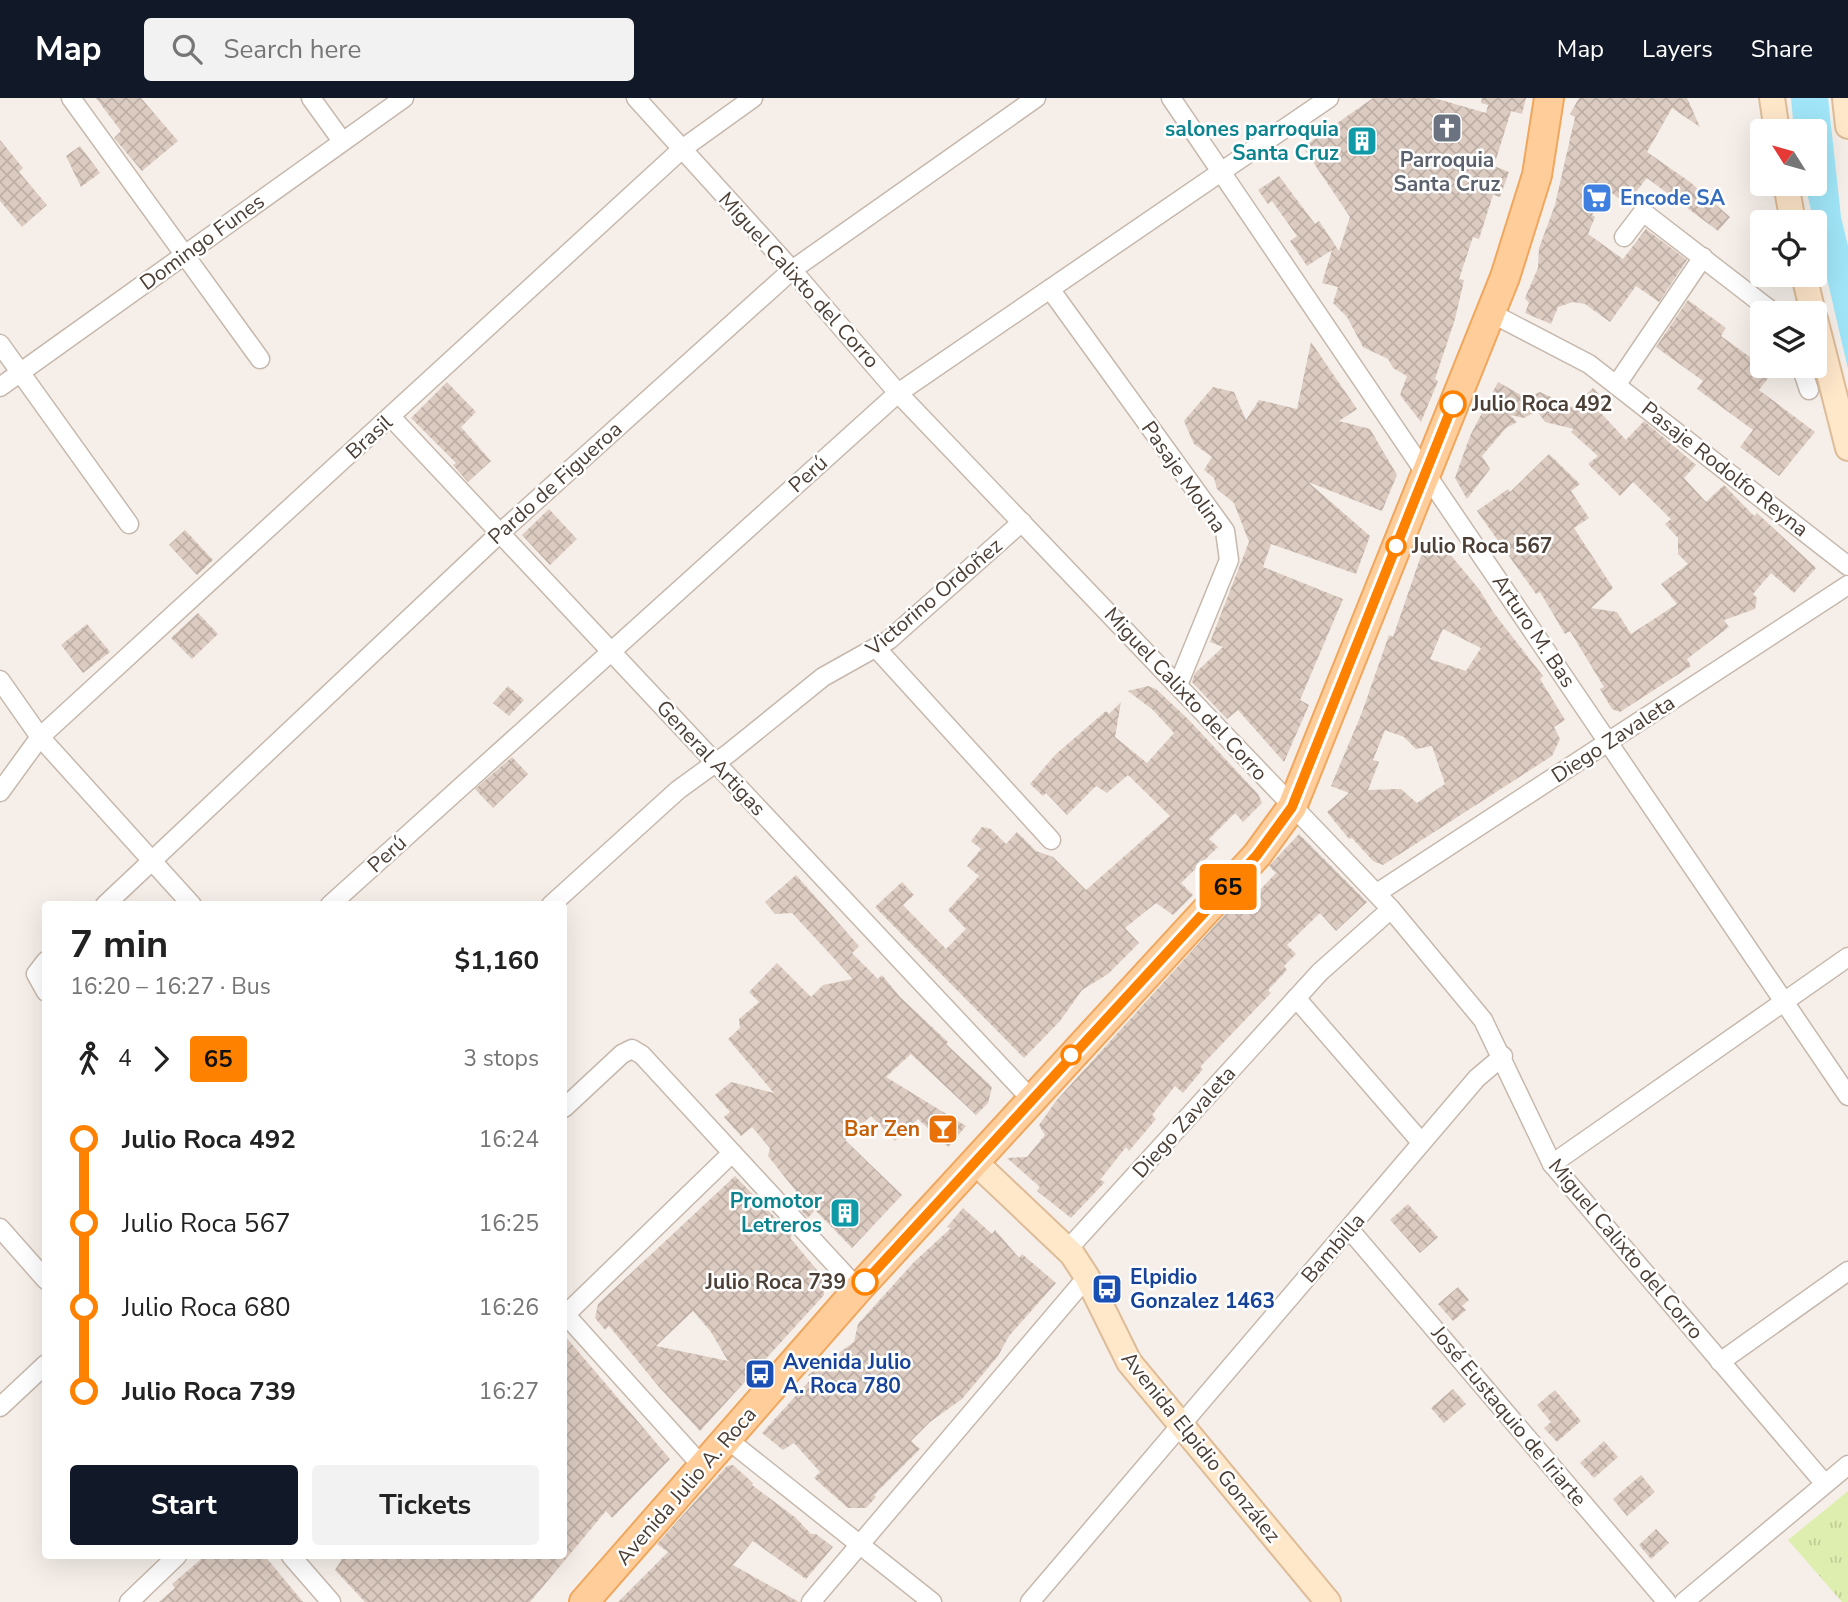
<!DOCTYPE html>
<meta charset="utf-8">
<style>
:root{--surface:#fff;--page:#f2f2f2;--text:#222;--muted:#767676;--accent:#111827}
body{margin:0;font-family:"Nunito Sans",sans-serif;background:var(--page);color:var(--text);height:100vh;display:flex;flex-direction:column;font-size:26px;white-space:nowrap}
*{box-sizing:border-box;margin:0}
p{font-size:23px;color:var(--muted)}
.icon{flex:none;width:38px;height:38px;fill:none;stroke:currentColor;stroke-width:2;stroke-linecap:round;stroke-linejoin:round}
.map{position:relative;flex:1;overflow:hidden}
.details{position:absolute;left:42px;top:803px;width:525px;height:658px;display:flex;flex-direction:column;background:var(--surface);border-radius:7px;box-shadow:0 7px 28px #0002}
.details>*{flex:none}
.badge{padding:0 14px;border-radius:5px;font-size:24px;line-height:46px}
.needle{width:46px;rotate:307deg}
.controls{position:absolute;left:1750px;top:21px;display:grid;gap:14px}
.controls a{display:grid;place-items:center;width:77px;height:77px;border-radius:7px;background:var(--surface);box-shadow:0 7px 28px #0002;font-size:35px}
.map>.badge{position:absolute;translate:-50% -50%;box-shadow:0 0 0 4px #fff}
.legs{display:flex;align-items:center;gap:10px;height:77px;padding:0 28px;font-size:23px}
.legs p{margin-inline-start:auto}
.headline{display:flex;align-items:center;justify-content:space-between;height:119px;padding:0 28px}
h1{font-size:38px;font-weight:700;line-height:52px}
.cta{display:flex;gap:14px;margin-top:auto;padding:14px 28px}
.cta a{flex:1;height:80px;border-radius:7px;background:var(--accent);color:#fff;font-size:28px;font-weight:700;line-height:80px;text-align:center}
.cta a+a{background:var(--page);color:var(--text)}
ul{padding:0 28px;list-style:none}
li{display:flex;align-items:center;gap:24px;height:84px;font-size:26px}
li i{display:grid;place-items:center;width:10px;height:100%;margin:0 9px;background:currentColor}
li i::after{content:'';width:18px;height:18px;margin:-9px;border:5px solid;border-radius:50%;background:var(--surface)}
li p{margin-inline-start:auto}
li:first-child i{background:linear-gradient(#0000 50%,currentColor 0)}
li:last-child i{background:linear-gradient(currentColor 50%,#0000 0)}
header{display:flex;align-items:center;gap:42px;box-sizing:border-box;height:98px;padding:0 35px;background:var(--accent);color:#fff}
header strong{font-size:33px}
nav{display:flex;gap:38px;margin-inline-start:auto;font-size:24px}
.search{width:490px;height:63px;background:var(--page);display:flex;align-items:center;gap:18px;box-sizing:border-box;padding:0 24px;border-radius:7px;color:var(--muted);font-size:26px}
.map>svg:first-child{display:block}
</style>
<header>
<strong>Map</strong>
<div class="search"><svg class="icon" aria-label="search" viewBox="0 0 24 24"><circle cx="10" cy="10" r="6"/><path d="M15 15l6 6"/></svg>Search here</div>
<nav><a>Map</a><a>Layers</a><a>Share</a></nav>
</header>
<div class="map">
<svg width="1848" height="1504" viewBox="0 0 1848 1504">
<defs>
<pattern id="park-tufts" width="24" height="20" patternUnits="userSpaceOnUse" patternTransform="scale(1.75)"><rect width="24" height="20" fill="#deeeae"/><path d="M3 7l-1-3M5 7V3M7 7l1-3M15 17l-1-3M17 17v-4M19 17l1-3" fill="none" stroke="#c0cd96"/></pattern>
<pattern id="building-cross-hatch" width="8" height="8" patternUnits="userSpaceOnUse" patternTransform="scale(1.75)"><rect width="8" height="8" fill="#dccbc0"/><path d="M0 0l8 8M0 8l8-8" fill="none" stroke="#beafa6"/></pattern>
</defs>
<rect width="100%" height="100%" fill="#f6efe9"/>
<path fill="url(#park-tufts)" d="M 1848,1393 L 1848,1504 L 1842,1504 L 1788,1442 Z"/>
<path fill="#a0e6f8" d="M 1791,0 L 1828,0 L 1841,119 L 1848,148 L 1848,271 L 1805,86 L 1815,86 L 1815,33 L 1794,33 Z"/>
<g fill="url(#building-cross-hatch)" fill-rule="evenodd">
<path d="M 96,0 L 141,0 L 178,43 L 142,73 L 114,40 L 121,33 Z"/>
<path d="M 1373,0 L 1434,0 L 1486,15 L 1488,7 L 1481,5 L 1482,0 L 1526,0 L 1522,16 L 1511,13 L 1494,68 L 1509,74 L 1500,99 L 1493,97 L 1479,141 L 1473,139 L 1459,181 L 1464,182 L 1455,221 L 1435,281 L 1438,283 L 1421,324 L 1400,297 L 1407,278 L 1393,270 L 1388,261 L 1363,249 L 1347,219 L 1333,205 L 1338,189 L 1322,185 L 1332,152 L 1307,168 L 1290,143 L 1297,138 L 1272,103 L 1268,106 L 1258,92 L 1279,78 L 1315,126 L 1319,123 L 1339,153 L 1350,119 L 1303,49 Z"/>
<path d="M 1579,0 L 1687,0 L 1700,29 L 1672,10 L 1647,54 L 1690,84 L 1730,119 L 1718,133 L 1647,80 L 1626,106 L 1608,92 L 1592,117 L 1595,119 L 1588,136 L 1623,161 L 1646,131 L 1687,162 L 1659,204 L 1636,188 L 1610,224 L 1585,206 L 1573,204 L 1558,209 L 1551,226 L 1525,215 L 1529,205 L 1525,200 L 1538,170 L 1539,150 L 1555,107 L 1575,19 L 1570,16 Z"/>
<path d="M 0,42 L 23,70 L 19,74 L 47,107 L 22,129 L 0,103 Z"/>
<path d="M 80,48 L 100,75 L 81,89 L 66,58 Z"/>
<path d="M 1688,202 L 1726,230 L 1721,238 L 1772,275 L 1759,292 L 1815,334 L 1779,378 L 1740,349 L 1753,332 L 1697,291 L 1703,283 L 1656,249 Z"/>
<path d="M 1311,244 L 1357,311 L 1339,323 L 1370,331 L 1397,377 L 1382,413 L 1308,384 L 1370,438 L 1356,476 L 1271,446 L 1263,469 L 1343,501 L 1300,602 L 1309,607 L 1284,664 L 1238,612 L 1227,621 L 1192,584 L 1195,575 L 1223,549 L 1210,544 L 1249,444 L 1234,405 L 1217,391 L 1214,380 L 1204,372 L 1212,359 L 1194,346 L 1184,323 L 1213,289 L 1234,294 L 1246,322 L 1259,302 L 1297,311 Z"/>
<path d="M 447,284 L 476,314 L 461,329 L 491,363 L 468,384 L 453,367 L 456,365 L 411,320 Z"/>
<path d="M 1498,284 L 1526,300 L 1540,294 L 1572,309 L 1593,290 L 1607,305 L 1599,313 L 1626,342 L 1644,323 L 1696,367 L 1684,380 L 1706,404 L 1724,387 L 1754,418 L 1757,415 L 1816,470 L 1794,495 L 1771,475 L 1753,496 L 1757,500 L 1755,511 L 1724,522 L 1729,529 L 1687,561 L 1691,568 L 1620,614 L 1612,611 L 1600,591 L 1604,589 L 1570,533 L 1565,536 L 1540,494 L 1536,496 L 1477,413 L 1508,391 L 1510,394 L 1549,356 L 1580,386 L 1571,393 L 1589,420 L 1574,430 L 1613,490 L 1591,510 L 1617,514 L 1631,536 L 1677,506 L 1661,486 L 1688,466 L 1678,456 L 1678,440 L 1665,426 L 1671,421 L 1633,384 L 1620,398 L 1588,366 L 1598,358 L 1571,334 L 1574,331 L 1545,324 L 1537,313 L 1524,320 L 1510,317 L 1517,324 L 1506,330 L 1482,358 L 1490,371 L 1467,401 L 1455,380 L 1470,338 Z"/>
<path d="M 549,411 L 577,441 L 550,467 L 522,437 Z"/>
<path d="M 185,432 L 213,462 L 197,477 L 169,447 Z"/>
<path d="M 1437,441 L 1479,491 L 1493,514 L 1543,578 L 1540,581 L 1565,622 L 1554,629 L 1560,641 L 1552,658 L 1383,767 L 1373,763 L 1352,740 L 1349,741 L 1327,714 L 1349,695 L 1331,688 L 1361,617 L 1389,537 L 1393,539 L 1424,449 ZM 1443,531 L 1481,550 L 1466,573 L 1430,561 ZM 1385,632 L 1404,639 L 1416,651 L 1432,648 L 1445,686 L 1417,705 L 1401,691 L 1368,692 L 1379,664 L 1373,662 Z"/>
<path d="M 198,515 L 218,536 L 192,561 L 171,540 Z"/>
<path d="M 87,526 L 110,554 L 83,575 L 61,547 Z"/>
<path d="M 508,588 L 524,602 L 509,618 L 493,605 Z"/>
<path d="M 1148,588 L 1156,591 L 1188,621 L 1258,696 L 1262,705 L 1243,724 L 1235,715 L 1209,741 L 1218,749 L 1181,785 L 1193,797 L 1173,817 L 1156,805 L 1125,830 L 1139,845 L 1108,876 L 1082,892 L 1060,923 L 1024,960 L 875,809 L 902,784 L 914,797 L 903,807 L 946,851 L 966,831 L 948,812 L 979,778 L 967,768 L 981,751 L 971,743 L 982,729 L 991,731 L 1006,746 L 1017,734 L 1036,753 L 1053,759 L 1086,792 L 1170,718 L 1128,677 L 1107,695 L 1096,688 L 1067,717 L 1046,695 L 1043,698 L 1030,686 L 1056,656 L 1106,613 L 1109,616 L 1121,604 L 1115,639 L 1147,665 L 1174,635 L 1153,612 L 1128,593 Z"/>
<path d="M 512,659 L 528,676 L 493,710 L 475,691 Z"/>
<path d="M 1299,736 L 1367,804 L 1336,833 L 1320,815 L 1287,847 L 1296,856 L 1284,868 L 1287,872 L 1268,892 L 1271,895 L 1200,969 L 1203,971 L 1183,995 L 1175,988 L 1152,1017 L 1156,1021 L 1129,1053 L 1126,1049 L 1100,1082 L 1105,1084 L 1071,1120 L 1037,1093 L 1040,1089 L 1007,1060 L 1027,1059 L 1045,1037 L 1039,1027 L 1056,1003 L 1239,801 L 1247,795 L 1251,801 L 1276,775 L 1269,768 Z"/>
<path d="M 796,777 L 859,848 L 852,855 L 878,881 L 882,877 L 900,899 L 948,944 L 946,946 L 992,989 L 988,1005 L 976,1017 L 911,956 L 886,979 L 966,1028 L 948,1049 L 918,1021 L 895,1043 L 871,1018 L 845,1042 L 902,1097 L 852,1150 L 815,1112 L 808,1120 L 790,1100 L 796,1093 L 768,1058 L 770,1050 L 752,1029 L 741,1038 L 724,1019 L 730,1014 L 715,997 L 731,984 L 774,995 L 728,941 L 740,930 L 739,921 L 759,904 L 749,894 L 777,865 L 811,899 L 823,887 L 853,881 L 792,815 L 775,816 L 765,804 Z"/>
<path d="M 735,1078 L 792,1137 L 790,1140 L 823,1179 L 824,1197 L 700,1333 L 659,1289 L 609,1228 L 605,1232 L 595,1220 L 598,1206 ZM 693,1213 L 711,1234 L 728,1263 L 656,1248 Z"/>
<path d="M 1408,1106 L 1438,1139 L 1420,1155 L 1390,1122 Z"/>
<path d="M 963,1110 L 992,1136 L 995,1132 L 1019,1160 L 1022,1156 L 1056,1185 L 1009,1238 L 998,1258 L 962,1301 L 930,1324 L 911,1343 L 920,1351 L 874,1397 L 876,1399 L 866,1410 L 848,1410 L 814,1380 L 820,1374 L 794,1345 L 783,1352 L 762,1335 L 811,1281 L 808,1277 L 854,1244 L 858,1226 L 914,1164 L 951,1130 L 947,1129 Z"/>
<path d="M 1458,1189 L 1469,1202 L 1462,1208 L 1466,1212 L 1453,1223 L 1438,1206 Z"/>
<path d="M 564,1237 L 670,1361 L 612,1420 L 606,1413 L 530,1504 L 365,1504 L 335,1472 L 344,1458 L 564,1458 Z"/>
<path d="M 1453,1291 L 1466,1306 L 1444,1325 L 1431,1310 Z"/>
<path d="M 1555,1292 L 1581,1323 L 1557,1344 L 1544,1330 L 1551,1324 L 1537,1307 Z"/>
<path d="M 1604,1343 L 1618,1359 L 1594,1380 L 1580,1365 Z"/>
<path d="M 733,1367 L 753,1385 L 752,1387 L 796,1420 L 811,1436 L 816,1436 L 833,1449 L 806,1481 L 753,1443 L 733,1467 L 799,1504 L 618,1504 L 668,1454 L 657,1446 L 727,1368 Z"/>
<path d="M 1641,1377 L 1655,1394 L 1627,1418 L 1613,1401 Z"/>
<path d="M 1656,1431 L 1669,1445 L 1651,1461 L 1639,1447 Z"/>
<path d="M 205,1458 L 265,1458 L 303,1504 L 159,1504 L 175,1490 L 172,1486 Z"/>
</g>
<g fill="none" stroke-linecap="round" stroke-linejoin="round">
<g stroke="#c6b8ad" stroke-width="21">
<g id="street">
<path d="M 71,0 L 260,261"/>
<path d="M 311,0 L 342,43"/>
<path d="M 636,0 L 792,172 L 898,295 L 1391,811 L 1483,922 L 1552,1066 L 1825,1386"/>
<path d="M 1171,0 L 1848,998"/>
<path d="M 1624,139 L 1643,114 L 1774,215"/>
<path d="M 1050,191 L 1225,433 L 1229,462 L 1178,587"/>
<path d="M 1491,215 L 1589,266 L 1848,468"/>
<path d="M 0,246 L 129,426"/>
<path d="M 1801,268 L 1809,292"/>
<path d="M 1617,286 L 1703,159"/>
<path d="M 0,289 L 404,0"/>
<path d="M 391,319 L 1031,1001"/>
<path d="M 877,551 L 1051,742"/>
<path d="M 0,582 L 40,639 L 192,807"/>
<path d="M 0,694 L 40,639 L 682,51 L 753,0"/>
<path d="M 1377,795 L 1848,487"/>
<path d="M 105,807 L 500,435 L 792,172 L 1036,0"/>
<path d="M 330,807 L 898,295 L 1329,0"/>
<path d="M 551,807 L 678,692 L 729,655 L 823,579 L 889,542 L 1022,424"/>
<path d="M 46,863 L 36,876 L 46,894"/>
<path d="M 1296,900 L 1421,1044"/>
<path d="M 564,1010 L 622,956 L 632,951 L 642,957 L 858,1191"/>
<path d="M 1552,1066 L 1848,859"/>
<path d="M 0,1130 L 46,1182"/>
<path d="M 1350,1132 L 1667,1504"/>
<path d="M 1068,1151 L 1320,874 L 1391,811"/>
<path d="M 564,1215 L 703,1369"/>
<path d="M 564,1218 L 732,1055"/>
<path d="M 1720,1264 L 1848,1173"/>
<path d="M 0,1309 L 46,1266"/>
<path d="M 727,1341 L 932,1504"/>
<path d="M 291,1458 L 331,1504"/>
<path d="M 129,1504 L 177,1458"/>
<path d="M 811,1504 L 1087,1179"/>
<path d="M 1030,1504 L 1477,980 L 1503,958"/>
<path d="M 1684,1504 L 1848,1367"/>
</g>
</g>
<g stroke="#ddbc97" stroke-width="28">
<g id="secondary">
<path d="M 1772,0 L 1777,33"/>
<path d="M 1845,0 L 1848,28"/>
<path d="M 1786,86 L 1793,124"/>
<path d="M 1804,177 L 1813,215"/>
<path d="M 1815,221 L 1848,350"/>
<path d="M 974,1063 L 1072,1156 L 1087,1179 L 1129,1264 L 1328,1504"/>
</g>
</g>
<g stroke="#f0a65d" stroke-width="32">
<path id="primary" d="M 584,1504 L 858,1191 L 1257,757 L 1292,709 L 1505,179 L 1537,77 L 1549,0"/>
</g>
<use href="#street" stroke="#fff" stroke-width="18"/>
<use href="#secondary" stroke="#ffe7ca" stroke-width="24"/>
<use href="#primary" stroke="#ffcd99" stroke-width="28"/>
</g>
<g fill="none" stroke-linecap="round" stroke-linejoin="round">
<g stroke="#fff" stroke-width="16">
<path id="line-1" d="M 865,1184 L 1257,757 L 1292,709 L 1453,306"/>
</g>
<use href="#line-1" stroke="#ff8100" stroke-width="10"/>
</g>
<defs>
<g id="church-square" transform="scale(1.575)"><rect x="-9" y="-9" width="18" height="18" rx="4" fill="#6b7280" stroke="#fff"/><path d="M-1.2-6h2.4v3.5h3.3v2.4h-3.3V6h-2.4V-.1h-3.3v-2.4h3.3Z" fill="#fff"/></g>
<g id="building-square" transform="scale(1.575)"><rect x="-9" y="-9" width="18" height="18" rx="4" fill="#0f9aa8" stroke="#fff"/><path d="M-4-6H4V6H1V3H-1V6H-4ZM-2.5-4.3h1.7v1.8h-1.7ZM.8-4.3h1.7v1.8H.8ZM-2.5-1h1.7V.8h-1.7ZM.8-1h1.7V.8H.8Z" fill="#fff"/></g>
<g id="supermarket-square" transform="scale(1.575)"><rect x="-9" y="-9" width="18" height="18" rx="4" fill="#3f7fe0" stroke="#fff"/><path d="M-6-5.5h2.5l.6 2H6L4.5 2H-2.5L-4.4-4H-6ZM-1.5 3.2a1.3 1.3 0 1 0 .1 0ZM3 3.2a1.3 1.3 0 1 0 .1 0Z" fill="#fff"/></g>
<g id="bar-square" transform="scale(1.575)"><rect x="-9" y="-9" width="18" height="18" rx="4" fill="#e8710a" stroke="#fff"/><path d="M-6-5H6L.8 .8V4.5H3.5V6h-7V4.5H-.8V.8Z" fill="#fff"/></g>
<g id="bus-square" transform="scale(1.575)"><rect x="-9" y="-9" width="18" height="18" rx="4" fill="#1a4fb4" stroke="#fff"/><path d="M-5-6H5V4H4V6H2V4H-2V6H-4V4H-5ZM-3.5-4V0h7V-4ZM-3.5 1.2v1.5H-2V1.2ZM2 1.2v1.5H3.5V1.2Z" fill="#fff"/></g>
</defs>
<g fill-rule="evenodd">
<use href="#church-square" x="1447" y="30"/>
<use href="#building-square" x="1362" y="43"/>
<use href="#supermarket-square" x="1597" y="100"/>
<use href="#bar-square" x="943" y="1031"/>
<use href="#building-square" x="845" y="1115"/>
<use href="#bus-square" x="1107" y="1191"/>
<use href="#bus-square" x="760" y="1276"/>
</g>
<g fill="#fff" stroke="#ff8100" stroke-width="3.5">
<circle cx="1453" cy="306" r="12"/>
<circle cx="1396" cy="448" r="9"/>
<circle cx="1071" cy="957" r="9"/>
<circle cx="865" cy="1184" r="12"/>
</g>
<g text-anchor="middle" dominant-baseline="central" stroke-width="5" stroke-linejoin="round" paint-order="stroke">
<g font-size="21" font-weight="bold" fill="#0d838f" stroke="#fff" text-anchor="end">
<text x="1339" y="31">salones parroquia<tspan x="1339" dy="24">Santa Cruz</tspan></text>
<text x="822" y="1103">Promotor<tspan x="822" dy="24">Letreros</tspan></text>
</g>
<g font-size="21" font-weight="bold" fill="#5b616d" stroke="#fff">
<text x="1447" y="62">Parroquia<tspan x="1447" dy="24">Santa Cruz</tspan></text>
</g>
<g font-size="21" font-weight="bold" fill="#366cbe" stroke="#fff" text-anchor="start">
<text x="1620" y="100">Encode SA</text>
</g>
<g font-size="21" fill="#4b3f36" stroke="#fff">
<text transform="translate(202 144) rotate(-36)">Domingo Funes</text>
<text transform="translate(799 182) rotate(48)">Miguel Calixto del Corro</text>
<text transform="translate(369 339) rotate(-42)">Brasil</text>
<text transform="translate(1725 371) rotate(38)">Pasaje Rodolfo Reyna</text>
<text transform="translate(808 376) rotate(-42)">Perú</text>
<text transform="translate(1184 379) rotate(55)">Pasaje Molina</text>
<text transform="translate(555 385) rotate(-42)">Pardo de Figueroa</text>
<text transform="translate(934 499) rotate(-40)">Victorino Ordoñez</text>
<text transform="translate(1534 533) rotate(56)">Arturo M. Bas</text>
<text transform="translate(1186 596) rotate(47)">Miguel Calixto del Corro</text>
<text transform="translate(1613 641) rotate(-33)">Diego Zavaleta</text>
<text transform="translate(711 660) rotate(47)">General Artigas</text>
<text transform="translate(387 756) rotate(-42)">Perú</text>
<text transform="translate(1184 1024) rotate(-48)">Diego Zavaleta</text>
<text transform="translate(1333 1150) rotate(-49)">Bambilla</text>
<text transform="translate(1626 1151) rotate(50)">Miguel Calixto del Corro</text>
<text transform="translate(1509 1318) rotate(50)">José Eustaquio de Iriarte</text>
<text transform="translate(1201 1349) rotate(51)">Avenida Elpidio González</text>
<text transform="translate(686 1388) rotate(-49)">Avenida Julio A. Roca</text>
</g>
<g font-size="21" font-weight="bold" fill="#4b3f36" stroke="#fff" text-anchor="start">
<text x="1472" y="306">Julio Roca 492</text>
<text x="1412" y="448">Julio Roca 567</text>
<text x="846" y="1184" text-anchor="end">Julio Roca 739</text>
</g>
<g font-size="21" font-weight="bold" fill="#c56008" stroke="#fff" text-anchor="end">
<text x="920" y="1031">Bar Zen</text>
</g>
<g font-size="21" font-weight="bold" fill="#164399" stroke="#fff" text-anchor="start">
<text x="1130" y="1179">Elpidio<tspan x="1130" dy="24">Gonzalez 1463</tspan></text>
<text x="783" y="1264">Avenida Julio<tspan x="783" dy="24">A. Roca 780</tspan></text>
</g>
</g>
</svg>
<div class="controls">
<a><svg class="needle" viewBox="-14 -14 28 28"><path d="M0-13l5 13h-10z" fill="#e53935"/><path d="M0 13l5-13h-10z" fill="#767676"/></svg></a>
<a><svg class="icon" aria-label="locate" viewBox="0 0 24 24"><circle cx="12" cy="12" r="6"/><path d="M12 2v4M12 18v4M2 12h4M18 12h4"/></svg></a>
<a><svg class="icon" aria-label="layers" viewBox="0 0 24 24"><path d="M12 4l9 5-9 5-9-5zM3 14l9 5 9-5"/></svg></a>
</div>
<b class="badge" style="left:1228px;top:789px;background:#ff8100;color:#111">65</b>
<section class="details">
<div class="headline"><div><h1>7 min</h1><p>16:20 – 16:27 · Bus</p></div><b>$1,160</b></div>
<div class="legs"><svg class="icon" aria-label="walk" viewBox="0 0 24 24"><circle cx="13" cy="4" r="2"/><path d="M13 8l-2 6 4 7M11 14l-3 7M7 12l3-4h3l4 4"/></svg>4<svg class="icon" aria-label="forward" viewBox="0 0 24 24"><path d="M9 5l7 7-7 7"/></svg><b class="badge" style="background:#ff8100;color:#111">65</b><p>3 stops</p></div>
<ul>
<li><i style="color:#ff8100"></i><b>Julio Roca 492</b><p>16:24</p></li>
<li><i style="color:#ff8100"></i><span>Julio Roca 567</span><p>16:25</p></li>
<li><i style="color:#ff8100"></i><span>Julio Roca 680</span><p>16:26</p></li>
<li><i style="color:#ff8100"></i><b>Julio Roca 739</b><p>16:27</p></li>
</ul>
<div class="cta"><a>Start</a><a>Tickets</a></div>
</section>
</div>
